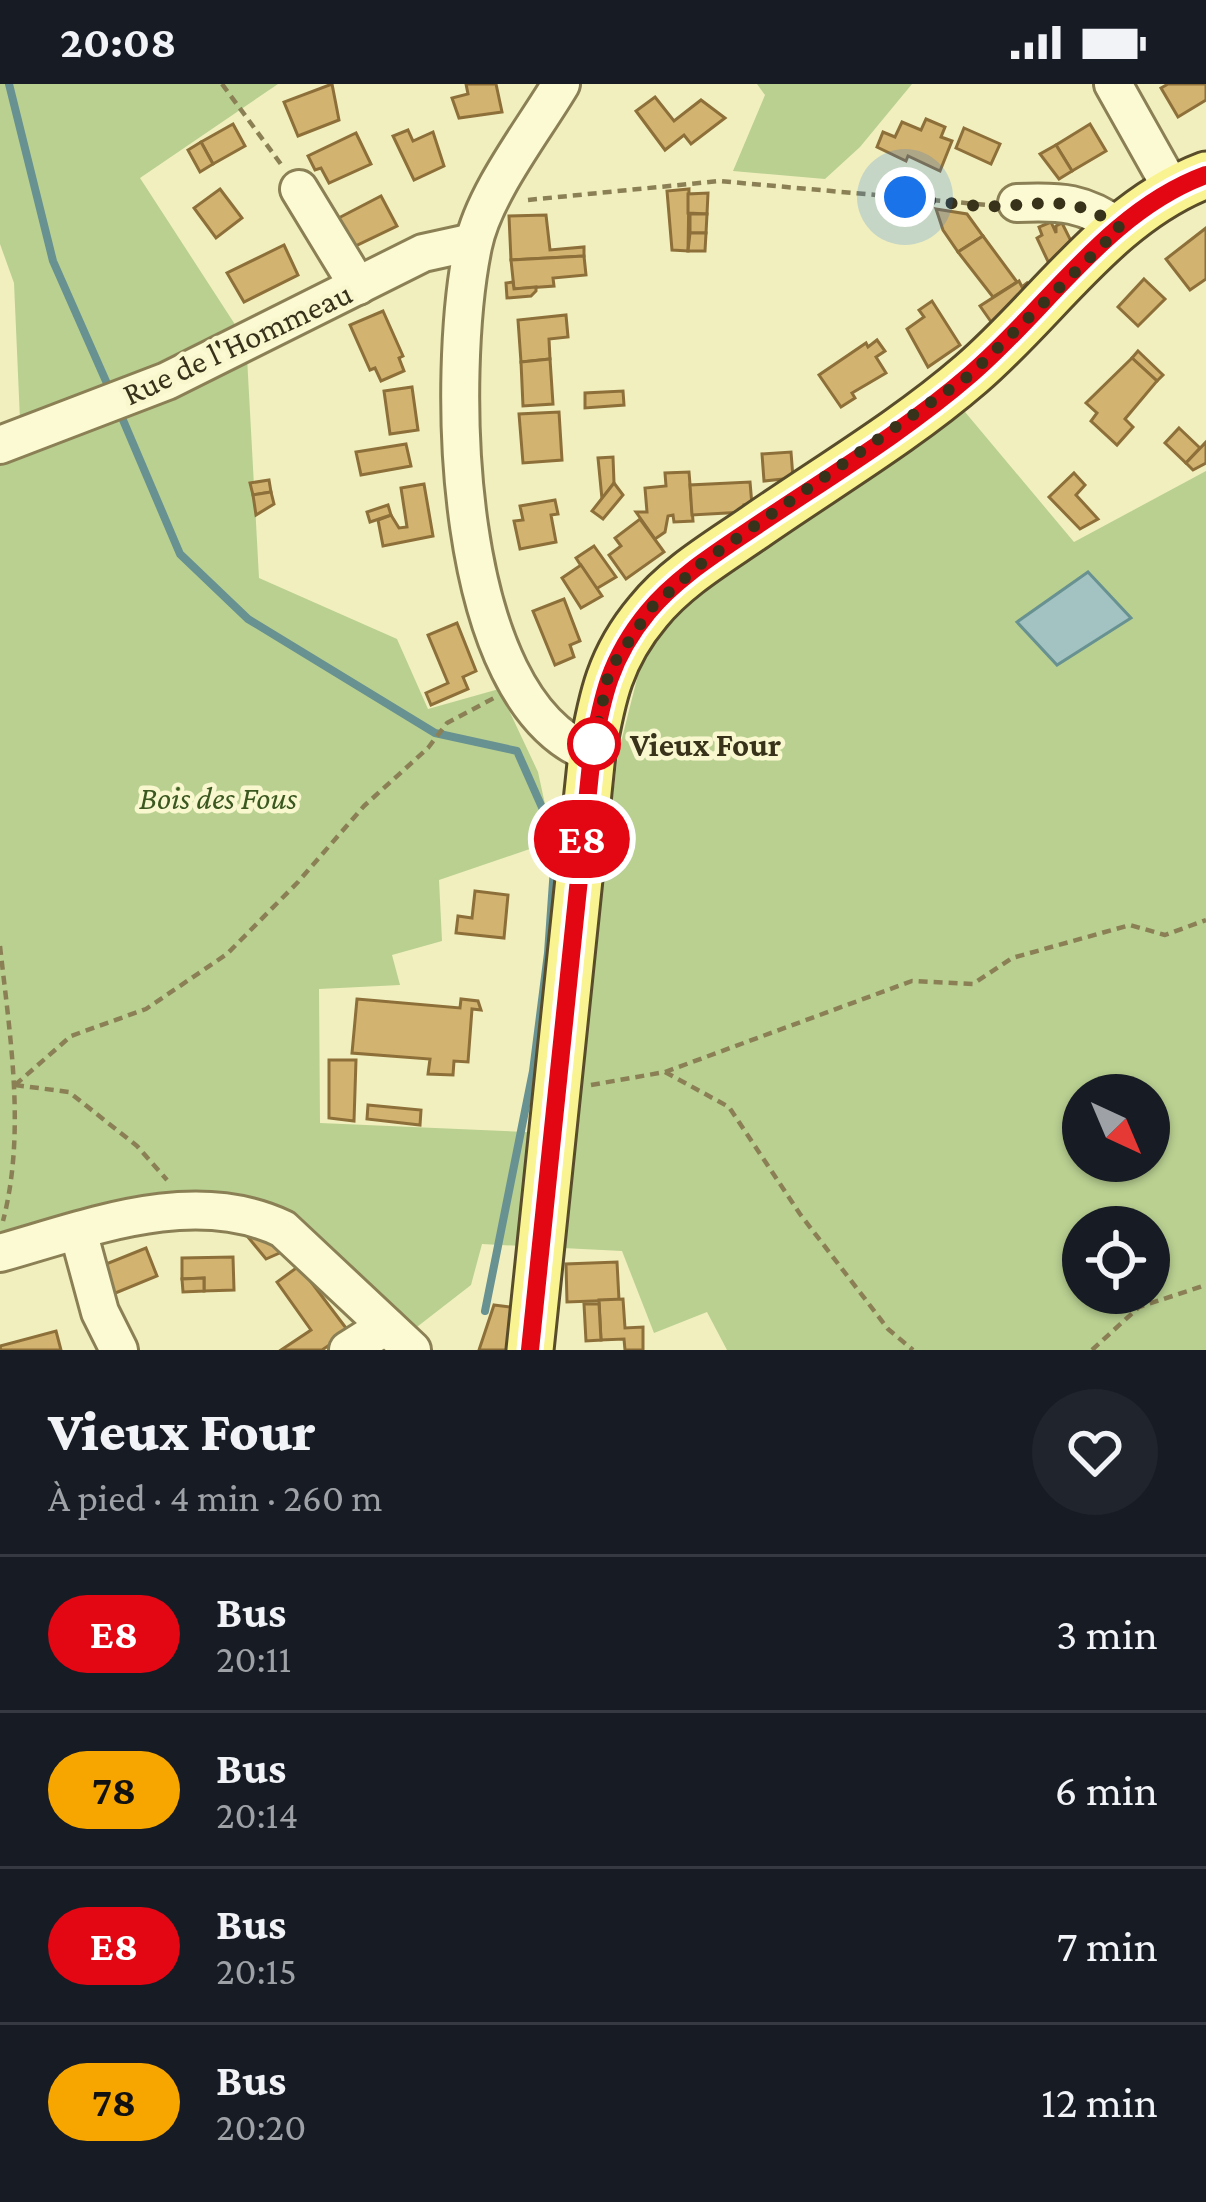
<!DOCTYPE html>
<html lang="fr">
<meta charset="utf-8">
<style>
:root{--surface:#171b24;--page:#20242c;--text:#f1f3f6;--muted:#9ea1a6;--line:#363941}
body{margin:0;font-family:"Crimson Pro",serif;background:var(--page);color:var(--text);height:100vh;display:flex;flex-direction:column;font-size:45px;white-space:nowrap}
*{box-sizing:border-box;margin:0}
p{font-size:39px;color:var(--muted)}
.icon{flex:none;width:66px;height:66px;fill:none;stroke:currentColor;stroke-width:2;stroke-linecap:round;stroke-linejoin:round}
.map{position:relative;height:1266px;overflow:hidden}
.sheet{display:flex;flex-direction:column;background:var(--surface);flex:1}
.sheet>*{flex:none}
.badge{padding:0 24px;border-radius:39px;font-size:42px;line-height:78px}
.needle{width:78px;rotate:136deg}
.buttons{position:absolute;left:1062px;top:990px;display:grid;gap:24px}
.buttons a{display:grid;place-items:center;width:108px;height:108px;border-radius:50%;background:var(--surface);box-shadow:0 3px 9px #0004;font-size:60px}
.you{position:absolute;width:60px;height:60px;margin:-30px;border:9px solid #fff;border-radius:50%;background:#1a73e8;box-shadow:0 0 0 18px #1a73e833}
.map>.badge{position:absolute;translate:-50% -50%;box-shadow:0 0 0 6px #fff}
.round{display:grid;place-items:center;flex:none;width:126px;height:126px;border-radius:63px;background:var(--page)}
.summary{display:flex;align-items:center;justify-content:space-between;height:204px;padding:0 48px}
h1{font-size:57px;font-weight:800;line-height:90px}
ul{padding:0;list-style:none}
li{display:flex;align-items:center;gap:36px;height:156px;padding:0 48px;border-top:3px solid var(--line)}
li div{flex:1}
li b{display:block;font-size:45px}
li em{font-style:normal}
li .badge{min-width:132px;font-weight:700;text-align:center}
.status{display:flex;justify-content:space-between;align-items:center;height:84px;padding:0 60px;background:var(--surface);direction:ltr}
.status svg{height:33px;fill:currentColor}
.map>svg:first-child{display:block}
</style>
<div class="status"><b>20:08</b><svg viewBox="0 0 49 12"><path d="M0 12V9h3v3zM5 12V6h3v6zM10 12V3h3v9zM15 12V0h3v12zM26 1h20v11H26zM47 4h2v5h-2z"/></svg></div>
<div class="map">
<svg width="1206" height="1266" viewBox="0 0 1206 1266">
<rect width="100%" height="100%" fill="#f1efbe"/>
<g fill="#b9d091" fill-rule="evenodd">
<path d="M 0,0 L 278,0 L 140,94 L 236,242 L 168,277 L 20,336 L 14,199 L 0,160 Z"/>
<path d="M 757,0 L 912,0 L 860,63 L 825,95 L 733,87 L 765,11 Z"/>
<path d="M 247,273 L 259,494 L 397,555 L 428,625 L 499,605 L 538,688 L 553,757 L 439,796 L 442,857 L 392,871 L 400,901 L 319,905 L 320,1039 L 573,1050 L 618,670 L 641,579 L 705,494 L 955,316 L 1074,458 L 1206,387 L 1206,1266 L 727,1266 L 707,1228 L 654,1249 L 622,1167 L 482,1160 L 471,1201 L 413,1246 L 274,1119 L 168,1109 L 0,1161 L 0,377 ZM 1083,1011 L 1149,1011 L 1149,1077 L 1083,1077 ZM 1083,1143 L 1149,1143 L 1149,1209 L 1083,1209 Z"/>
</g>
<path fill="#a2c3c1" stroke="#689191" stroke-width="3" d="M 1088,488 L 1131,534 L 1057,581 L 1017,538 Z"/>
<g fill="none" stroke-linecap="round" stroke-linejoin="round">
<g stroke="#689191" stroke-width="8">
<path d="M 9,0 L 53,177 L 109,304"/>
<path d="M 120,329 L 180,470 L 248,535 L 435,649 L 517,667 L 556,755 L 548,869 L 533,987 L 485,1227"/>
</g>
</g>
<g fill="#d3b370" stroke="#8d6f39" stroke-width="3">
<path d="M 332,0 L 339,36 L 298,52 L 284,18 Z"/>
<path d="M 466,0 L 496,0 L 502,28 L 459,34 L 452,14 L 468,10 Z"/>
<path d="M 1168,0 L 1206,0 L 1206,16 L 1178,33 L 1161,4 Z"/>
<path d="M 655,13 L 674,37 L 701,16 L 725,34 L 691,60 L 684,51 L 665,66 L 636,27 Z"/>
<path d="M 926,35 L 945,43 L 941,53 L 952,57 L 940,87 L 908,72 L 906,77 L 877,63 L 883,48 L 895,53 L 902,38 L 921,46 Z"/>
<path d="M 233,40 L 245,62 L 213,80 L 201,58 Z"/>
<path d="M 1090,40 L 1106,67 L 1072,87 L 1056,61 Z"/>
<path d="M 964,44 L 1000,60 L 991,80 L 956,64 Z"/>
<path d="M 408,46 L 413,57 L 433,48 L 444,82 L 414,96 L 393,52 Z"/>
<path d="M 356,49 L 371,80 L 329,99 L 321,84 L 315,86 L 308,72 Z"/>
<path d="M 201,58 L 213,80 L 200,88 L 188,66 Z"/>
<path d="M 1056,61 L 1072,87 L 1059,95 L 1040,70 Z"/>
<path d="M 220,105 L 242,134 L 216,154 L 194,124 Z"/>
<path d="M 689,105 L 688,167 L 672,166 L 667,107 Z"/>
<path d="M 708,109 L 707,130 L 688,129 L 688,110 Z"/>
<path d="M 381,112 L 397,142 L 347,166 L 329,139 Z"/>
<path d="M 936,125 L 967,130 L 983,152 L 958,168 L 943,146 Z"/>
<path d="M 690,130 L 707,130 L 706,149 L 690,149 Z"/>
<path d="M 546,131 L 550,166 L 584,163 L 584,172 L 511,176 L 509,132 Z"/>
<path d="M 1051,138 L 1056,149 L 1056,142 L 1062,139 L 1073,161 L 1052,186 L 1037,154 L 1042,151 L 1039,143 Z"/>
<path d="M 1206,144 L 1206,195 L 1190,206 L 1166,175 Z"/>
<path d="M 690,149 L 706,149 L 705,167 L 688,167 Z"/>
<path d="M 983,152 L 1017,198 L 993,213 L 958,168 Z"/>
<path d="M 284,161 L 298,191 L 244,218 L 227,189 Z"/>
<path d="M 584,172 L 586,191 L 553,194 L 554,202 L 514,205 L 511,176 Z"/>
<path d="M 1144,195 L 1165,215 L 1138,242 L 1118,223 Z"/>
<path d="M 1019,197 L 1022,203 L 1027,199 L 1036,211 L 994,242 L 980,222 Z"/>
<path d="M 513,198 L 514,205 L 536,203 L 536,207 L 531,212 L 507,214 L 506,199 Z"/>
<path d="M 932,217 L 960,261 L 928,283 L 907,245 L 924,233 L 919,226 Z"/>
<path d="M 383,227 L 403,272 L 399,274 L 404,287 L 381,297 L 375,284 L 370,286 L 350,241 Z"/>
<path d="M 566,231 L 568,253 L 549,255 L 550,275 L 521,278 L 518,236 Z"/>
<path d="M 877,256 L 885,267 L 876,273 L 886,289 L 852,309 L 855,314 L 841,323 L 819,291 L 866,259 L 868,263 Z"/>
<path d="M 1138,267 L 1163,291 L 1157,297 L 1132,274 Z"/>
<path d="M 1132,274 L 1157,297 L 1125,335 L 1133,343 L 1117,361 L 1091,337 L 1097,329 L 1086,319 Z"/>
<path d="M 550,275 L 553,320 L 523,322 L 521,278 Z"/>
<path d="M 412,303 L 418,346 L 390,350 L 384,307 Z"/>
<path d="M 623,307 L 624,321 L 585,324 L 585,309 Z"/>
<path d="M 559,328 L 562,376 L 523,379 L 519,330 Z"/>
<path d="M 1179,344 L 1200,364 L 1186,379 L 1165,359 Z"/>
<path d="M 1206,358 L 1206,379 L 1193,386 L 1186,379 Z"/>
<path d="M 406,360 L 411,382 L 361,391 L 356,368 Z"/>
<path d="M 791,368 L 793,394 L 764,397 L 762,370 Z"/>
<path d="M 613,373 L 614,399 L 602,415 L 598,374 Z"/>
<path d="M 689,388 L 693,437 L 674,438 L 673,431 L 668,432 L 665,448 L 655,455 L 636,428 L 647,428 L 645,404 L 666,402 L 665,389 Z"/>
<path d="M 1074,389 L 1085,401 L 1076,411 L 1098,435 L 1080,445 L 1049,413 Z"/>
<path d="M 269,396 L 271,408 L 253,411 L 250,399 Z"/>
<path d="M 750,398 L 752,421 L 744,421 L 744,428 L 692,431 L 690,401 Z"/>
<path d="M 614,399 L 623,411 L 603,435 L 592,427 Z"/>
<path d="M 424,400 L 433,452 L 383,462 L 378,436 L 391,431 L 399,444 L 407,443 L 401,404 Z"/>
<path d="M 271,408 L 274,420 L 256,431 L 253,411 Z"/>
<path d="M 555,416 L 558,430 L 551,431 L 556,458 L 520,465 L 514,437 L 523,436 L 520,422 Z"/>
<path d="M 388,421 L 391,431 L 370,438 L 367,428 Z"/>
<path d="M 640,435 L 664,468 L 626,495 L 609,471 L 621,462 L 615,454 Z"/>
<path d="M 594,462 L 616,493 L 596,505 L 576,474 Z"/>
<path d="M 581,481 L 602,512 L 581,524 L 562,494 Z"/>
<path d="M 564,515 L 580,557 L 570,561 L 574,573 L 555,581 L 533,527 Z"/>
<path d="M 457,539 L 476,587 L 463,593 L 468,605 L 431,621 L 426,609 L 448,599 L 428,551 Z"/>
<path d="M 475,807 L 508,811 L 504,854 L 456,849 L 458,832 L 472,834 Z"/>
<path d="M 357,915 L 460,924 L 461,915 L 478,917 L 481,926 L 472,925 L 468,978 L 454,977 L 453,991 L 428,990 L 430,975 L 352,969 Z"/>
<path d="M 329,976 L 356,976 L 354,1037 L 329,1034 Z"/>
<path d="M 368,1021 L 421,1026 L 420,1041 L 367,1035 Z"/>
<path d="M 251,1147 L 269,1152 L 284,1167 L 266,1175 L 248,1153 Z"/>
<path d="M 146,1164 L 157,1192 L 113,1210 L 101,1182 Z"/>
<path d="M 233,1173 L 234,1206 L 204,1207 L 204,1194 L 182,1195 L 182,1174 Z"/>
<path d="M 617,1178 L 619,1216 L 567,1218 L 566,1180 Z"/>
<path d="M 299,1182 L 349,1248 L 322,1266 L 281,1266 L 311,1246 L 277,1198 Z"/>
<path d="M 204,1194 L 204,1207 L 183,1208 L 182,1195 Z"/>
<path d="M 623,1215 L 625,1244 L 643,1243 L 643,1266 L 625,1266 L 624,1255 L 601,1256 L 599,1216 Z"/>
<path d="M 584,1220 L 599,1220 L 601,1256 L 586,1257 Z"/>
<path d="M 494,1221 L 519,1224 L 510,1266 L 479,1266 Z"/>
<path d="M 56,1247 L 61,1266 L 1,1266 L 0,1262 Z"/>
</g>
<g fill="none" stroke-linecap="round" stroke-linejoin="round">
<g stroke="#8b8055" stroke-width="42">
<g id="minor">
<path d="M 561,0 C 533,47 484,109 473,162 C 447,287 449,616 592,670"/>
<path d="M 1113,0 L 1172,105"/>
<path d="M 299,105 L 358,202"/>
<path d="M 1017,119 C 1061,117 1084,118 1120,144"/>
<path d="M 0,361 L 167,297 L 423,169 L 473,158"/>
<path d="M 78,1147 L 100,1228 L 119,1266"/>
<path d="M 0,1169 C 89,1144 194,1102 283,1145 L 412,1266"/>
<path d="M 348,1266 L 386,1242"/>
</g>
</g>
<g stroke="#584c2a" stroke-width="51">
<path id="major" d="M 530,1266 L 592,670 C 602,613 610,573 648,528 C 676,493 719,468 755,443 C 827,393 905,347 971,290 C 1048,224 1108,128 1206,91"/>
</g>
<g stroke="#8b8055" stroke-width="4.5" stroke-dasharray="9 6" stroke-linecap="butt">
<path d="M 222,0 L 283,83"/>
<path d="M 528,116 L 719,97 L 988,121"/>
<path d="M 0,862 C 10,953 26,1048 3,1137"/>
<path d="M 665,988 L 729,1023 L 800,1130 L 888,1245 L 913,1266"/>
<path d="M 15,1001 L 71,952 L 146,925 L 227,870 L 298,798 L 364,722 L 428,664 L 447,639 L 494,614"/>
<path d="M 15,1001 L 69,1008 L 137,1062 L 167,1096"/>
<path d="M 591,1001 L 665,988 L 912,897 L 973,900 L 1012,874 L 1130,841 L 1165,851 L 1206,836"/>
<path d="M 1092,1266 L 1139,1223 L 1206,1201"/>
</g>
<use href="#minor" stroke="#fcfad2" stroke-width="36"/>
<use href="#major" stroke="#f9f392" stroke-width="45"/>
</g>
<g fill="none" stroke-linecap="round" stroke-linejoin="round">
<g stroke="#fff" stroke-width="27">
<path id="line" d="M 530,1266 L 592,670 C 602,613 610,574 648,528 C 674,496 713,471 747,448 C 822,397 903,349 971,290 C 1048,224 1108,127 1206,91"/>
</g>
<use href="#line" stroke="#e30613" stroke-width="18"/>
<path stroke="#39321b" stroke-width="12" stroke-dasharray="0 21.6" d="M 594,660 L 592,670 L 609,587 L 651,524 L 703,478 L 970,291 L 1120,144 C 1076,112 1052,119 1001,122 C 970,124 936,116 905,113"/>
</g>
<circle fill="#fff" stroke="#e30613" stroke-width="6" cx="594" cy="660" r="24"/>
<g text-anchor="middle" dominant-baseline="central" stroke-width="9" stroke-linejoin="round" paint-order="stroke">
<g font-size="33" fill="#39321b" stroke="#f8f7ce">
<text transform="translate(237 259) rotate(-25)">Rue de l'Hommeau</text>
</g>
<g font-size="33" font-weight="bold" fill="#39321b" stroke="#f8f7ce" text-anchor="start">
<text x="630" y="660">Vieux Four</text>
</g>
<g font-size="33" font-style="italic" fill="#3b5820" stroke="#f8f7ce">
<text x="218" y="713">Bois des Fous</text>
</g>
</g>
</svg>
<div class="buttons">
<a><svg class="needle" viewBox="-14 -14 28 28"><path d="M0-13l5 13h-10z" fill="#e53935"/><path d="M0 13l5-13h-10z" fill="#9ea1a6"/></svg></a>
<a><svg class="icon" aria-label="locate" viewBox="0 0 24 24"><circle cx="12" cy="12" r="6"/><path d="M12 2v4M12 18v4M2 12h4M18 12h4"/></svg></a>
</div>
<div class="you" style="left:905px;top:113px"></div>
<b class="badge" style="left:582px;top:755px;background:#e30613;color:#fff">E8</b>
</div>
<section class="sheet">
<div class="summary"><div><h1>Vieux Four</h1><p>À pied · 4 min · 260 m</p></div><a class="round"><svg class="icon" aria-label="heart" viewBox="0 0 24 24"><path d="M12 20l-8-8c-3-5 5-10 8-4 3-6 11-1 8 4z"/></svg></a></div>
<ul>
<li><span class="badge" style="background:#e30613;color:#fff">E8</span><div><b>Bus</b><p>20:11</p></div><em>3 min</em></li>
<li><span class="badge" style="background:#f7a600;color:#111">78</span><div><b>Bus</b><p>20:14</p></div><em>6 min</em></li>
<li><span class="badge" style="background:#e30613;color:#fff">E8</span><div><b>Bus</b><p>20:15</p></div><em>7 min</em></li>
<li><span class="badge" style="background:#f7a600;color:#111">78</span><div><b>Bus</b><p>20:20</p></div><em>12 min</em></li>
</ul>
</section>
